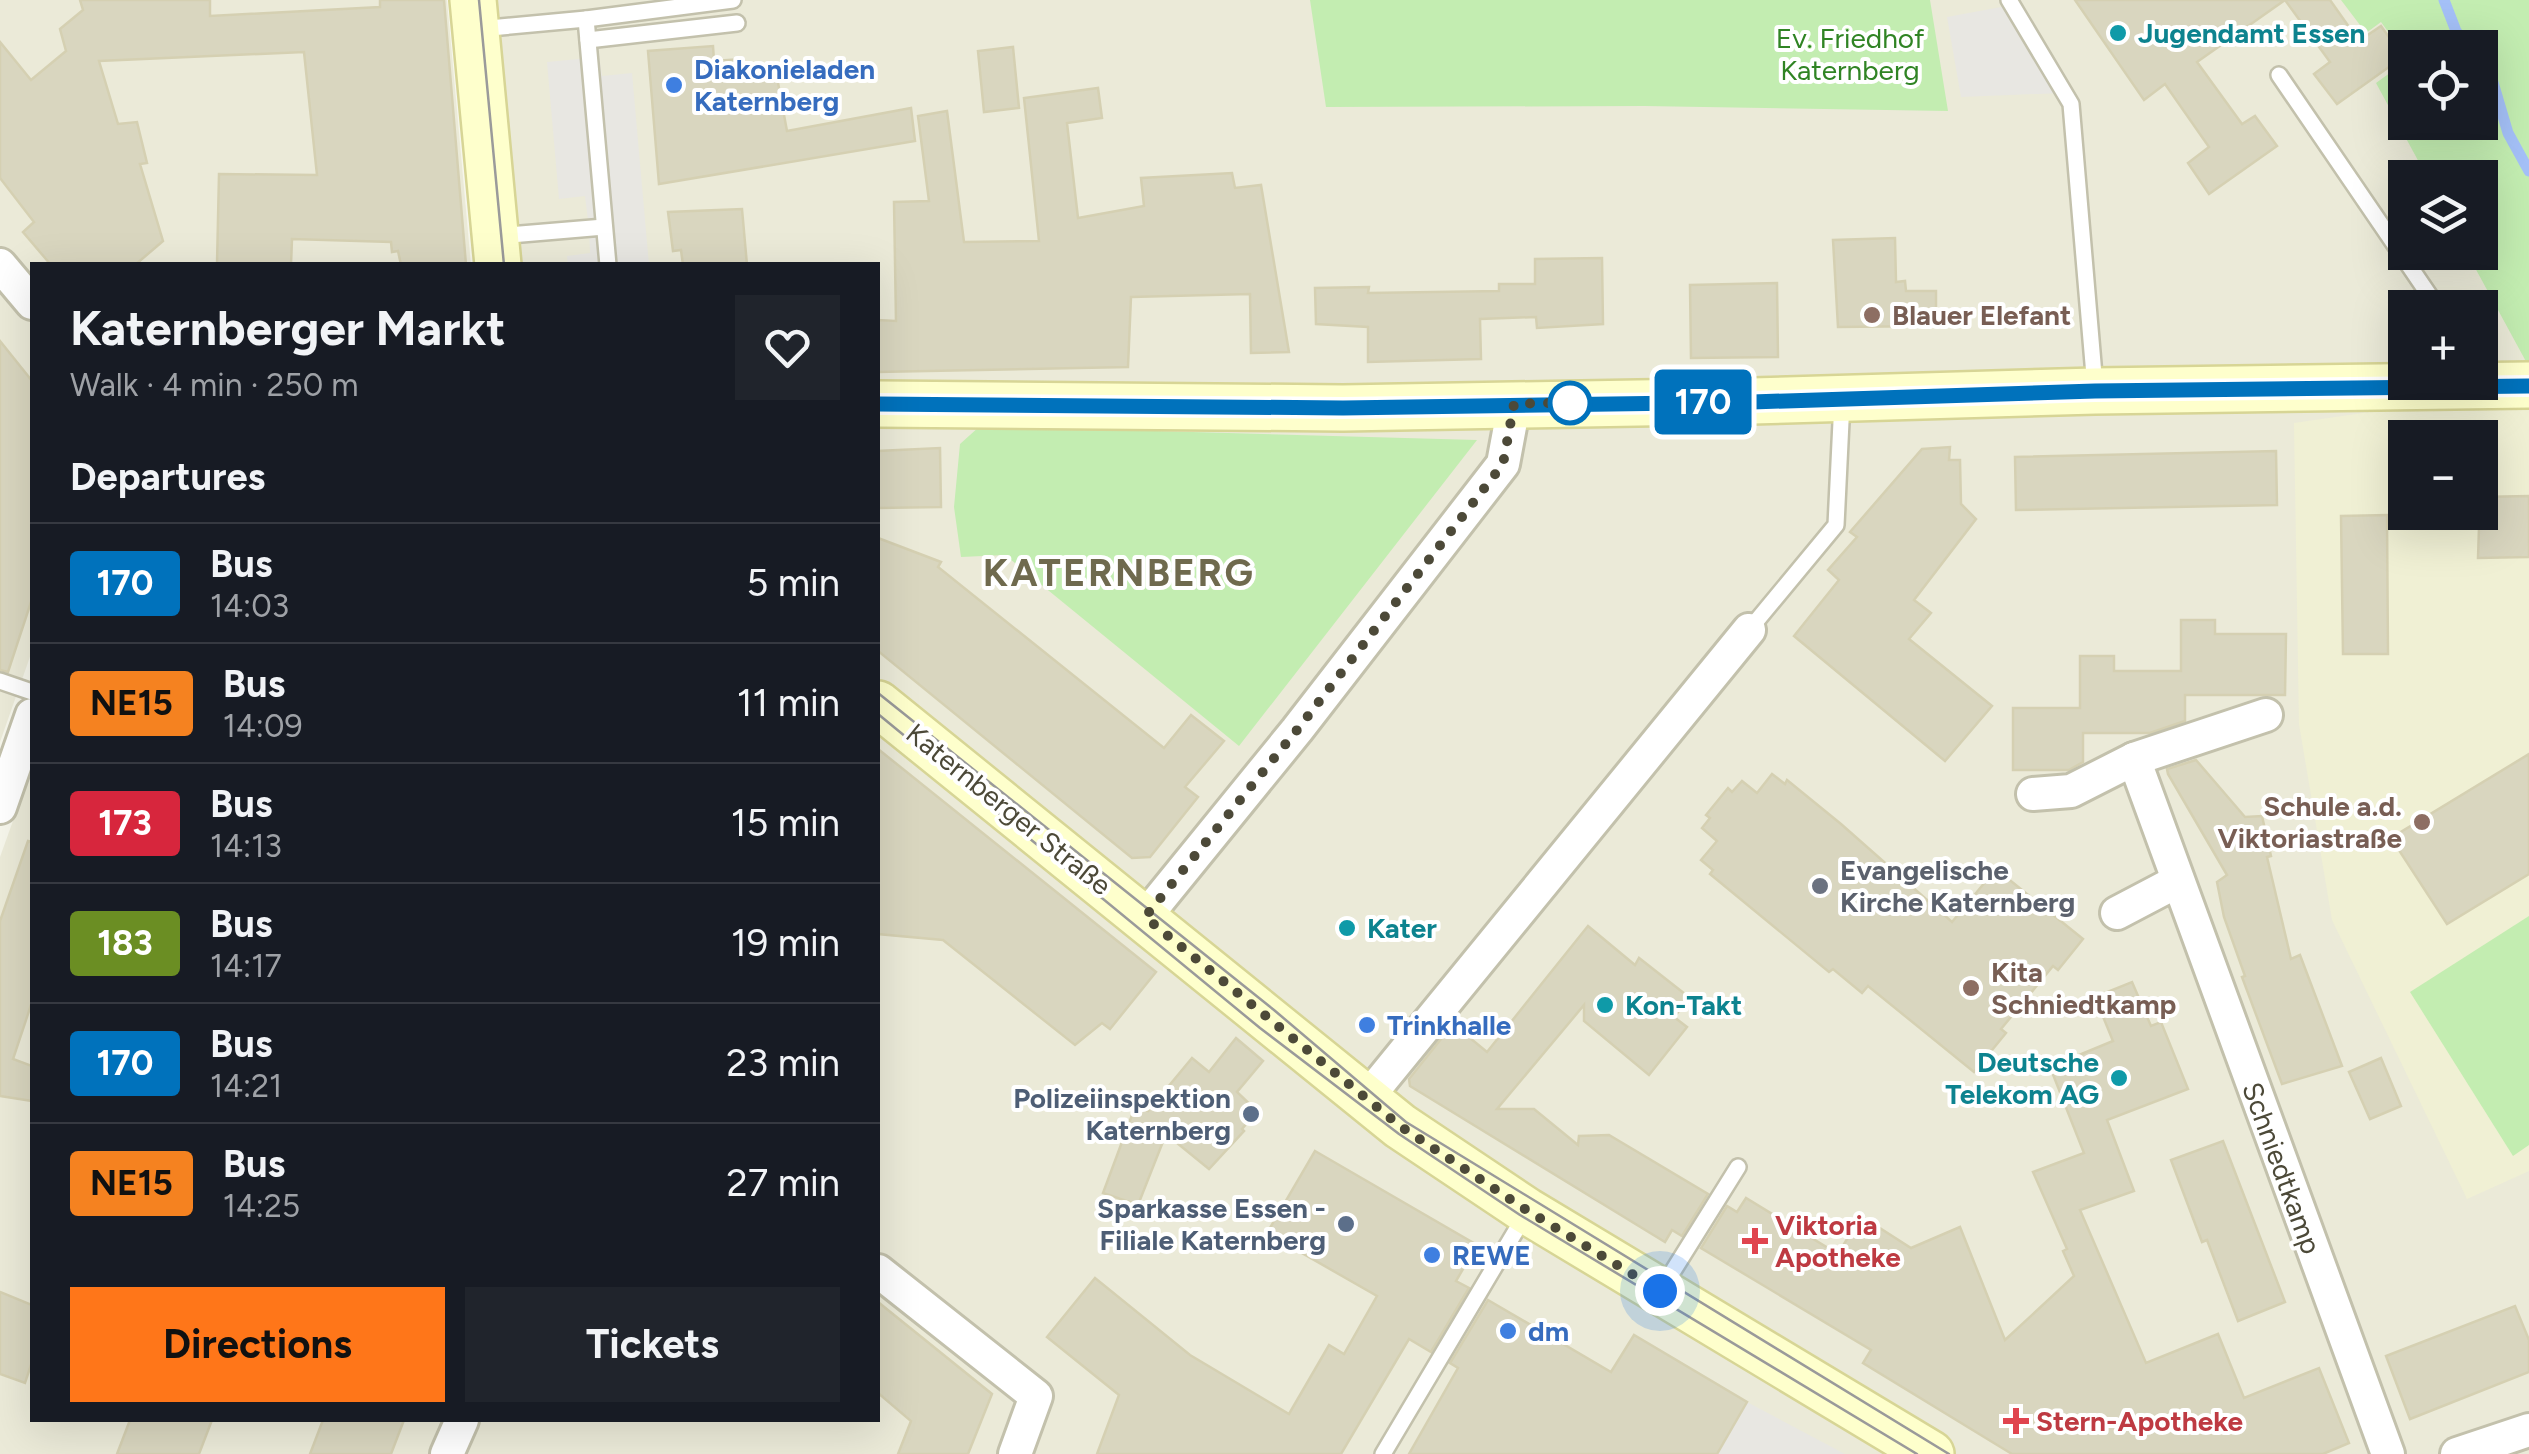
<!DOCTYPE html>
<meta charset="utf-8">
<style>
:root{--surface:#171b24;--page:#20242c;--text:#f1f3f6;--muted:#9ea1a6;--line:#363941;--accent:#ff7619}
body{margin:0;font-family:Figtree,sans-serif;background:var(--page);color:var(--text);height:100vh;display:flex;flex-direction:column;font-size:38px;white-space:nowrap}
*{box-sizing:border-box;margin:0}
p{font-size:32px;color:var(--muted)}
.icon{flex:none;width:55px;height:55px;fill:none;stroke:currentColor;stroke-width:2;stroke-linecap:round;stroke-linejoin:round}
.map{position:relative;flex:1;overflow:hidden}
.panel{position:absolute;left:30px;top:262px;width:850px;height:1160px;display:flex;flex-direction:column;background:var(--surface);border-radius:0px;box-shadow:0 10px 40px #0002}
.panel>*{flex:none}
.badge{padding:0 20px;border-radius:8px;font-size:35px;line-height:65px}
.buttons{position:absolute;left:2388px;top:30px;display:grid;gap:20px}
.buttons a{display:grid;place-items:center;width:110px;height:110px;border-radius:0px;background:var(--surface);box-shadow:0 10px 40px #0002;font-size:50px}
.you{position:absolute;width:50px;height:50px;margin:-25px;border:8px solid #fff;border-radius:50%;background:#1a73e8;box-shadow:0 0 0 15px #1a73e833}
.map>.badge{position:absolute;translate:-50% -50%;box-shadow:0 0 0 5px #fff}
h2{padding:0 40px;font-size:38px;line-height:90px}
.round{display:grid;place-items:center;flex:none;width:105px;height:105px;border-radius:0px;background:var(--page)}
.overview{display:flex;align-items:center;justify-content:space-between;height:170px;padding:0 40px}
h1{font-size:48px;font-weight:700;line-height:75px}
.primary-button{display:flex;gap:20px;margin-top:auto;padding:20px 40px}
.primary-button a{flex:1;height:115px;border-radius:0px;background:var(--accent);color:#111;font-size:40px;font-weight:700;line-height:115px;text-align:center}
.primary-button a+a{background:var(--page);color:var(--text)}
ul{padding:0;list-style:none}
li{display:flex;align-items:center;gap:30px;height:120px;padding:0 40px;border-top:2px solid var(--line)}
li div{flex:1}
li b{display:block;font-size:38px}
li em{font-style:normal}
li .badge{min-width:110px;font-weight:700;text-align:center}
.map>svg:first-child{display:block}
</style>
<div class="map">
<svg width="2529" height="1454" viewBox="0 0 2529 1454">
<rect width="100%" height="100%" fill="#f6f6eb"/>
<g fill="#ebead8" fill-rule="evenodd">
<path d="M 0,0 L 447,0 L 471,265 L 32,265 L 32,651 L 0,742 Z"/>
<path d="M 474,0 L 2529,0 L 2529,1454 L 1941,1454 L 1465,1167 L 878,700 L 878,265 L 500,265 ZM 2405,48 L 2480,48 L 2480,122 L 2405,122 ZM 2405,178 L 2480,178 L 2480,252 L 2405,252 ZM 2405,308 L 2480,308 L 2480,382 L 2405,382 ZM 2405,438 L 2480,438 L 2480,512 L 2405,512 Z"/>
<path d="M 878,709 L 1275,1030 L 1924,1454 L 0,1454 L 0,857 L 32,768 L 32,1420 L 878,1420 Z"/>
</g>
<path fill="#f0f0d4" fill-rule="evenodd" d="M 2529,389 L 2529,1171 L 2467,1199 L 2332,920 L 2299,724 L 2294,423 ZM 2405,438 L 2480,438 L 2480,512 L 2405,512 Z"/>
<g fill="#c3edb1">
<path d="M 1310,0 L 1930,0 L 1948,111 L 1644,106 L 1326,107 Z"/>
<path d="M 2341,0 L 2529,0 L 2529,367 L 2467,253 L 2480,252 L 2480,178 L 2427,177 L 2376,83 L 2405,62 L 2405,122 L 2480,122 L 2480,48 L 2405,48 L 2405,55 L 2381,22 L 2366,33 Z"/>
<path d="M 980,426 L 1477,440 L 1239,746 L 1005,555 L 961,557 L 954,507 L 960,444 Z"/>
<path d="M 2529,916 L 2529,1145 L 2513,1156 L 2410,992 Z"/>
</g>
<g fill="#e8e7e2">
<path d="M 2012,5 L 2062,93 L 1961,97 L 1947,17 Z"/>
<path d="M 599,57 L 602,76 L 632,73 L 649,265 L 568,265 L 567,256 L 590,253 L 589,228 L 585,196 L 559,199 L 547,62 Z"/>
<path d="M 1747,1402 L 1845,1454 L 1717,1454 Z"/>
</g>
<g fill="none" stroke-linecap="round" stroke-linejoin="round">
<g stroke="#a4c0f7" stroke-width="11">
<path d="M 2444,0 L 2456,31 L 2469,48"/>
<path d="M 2480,62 L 2492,79 L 2508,133 L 2529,171"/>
</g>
</g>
<g fill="#d9d6bf" stroke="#d5d0b2" stroke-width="2.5">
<path d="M 80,0 L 210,0 L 210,16 L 380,7 L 380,0 L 444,0 L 466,265 L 401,265 L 398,251 L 392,252 L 391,242 L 292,239 L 291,265 L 217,265 L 219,174 L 317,175 L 304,52 L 99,61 L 118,124 L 137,122 L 147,163 L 140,164 L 163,241 L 135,265 L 51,265 L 23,232 L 34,222 L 0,178 L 0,42 L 31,80 L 66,51 L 60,29 L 83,10 Z"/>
<path d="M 2075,0 L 2285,0 L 2197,62 L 2242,124 L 2255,116 L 2277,146 L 2209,194 L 2188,163 L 2209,147 L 2165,84 L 2144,100 Z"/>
<path d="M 2285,0 L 2330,0 L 2359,41 L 2381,26 L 2403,57 L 2337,104 L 2314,74 L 2330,62 Z"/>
<path d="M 713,46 L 714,61 L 741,59 L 742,75 L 776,72 L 787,131 L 911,108 L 915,141 L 659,184 L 648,51 Z"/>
<path d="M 1013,47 L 1019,108 L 984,112 L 978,51 Z"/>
<path d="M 1098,88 L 1102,118 L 1067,123 L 1078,218 L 1144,206 L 1141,178 L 1232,173 L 1235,188 L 1261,185 L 1289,352 L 1251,353 L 1250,294 L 1131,297 L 1128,367 L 878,372 L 878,320 L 896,321 L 894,202 L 929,201 L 918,116 L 947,111 L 964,242 L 1039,241 L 1024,98 Z"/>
<path d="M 742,209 L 747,265 L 683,265 L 681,250 L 673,251 L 668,212 Z"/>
<path d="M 1895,238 L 1896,282 L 1905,281 L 1906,291 L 1936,291 L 1936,326 L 1838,327 L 1833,240 Z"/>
<path d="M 1602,258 L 1603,324 L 1537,328 L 1536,317 L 1480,319 L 1481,359 L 1368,362 L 1368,327 L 1316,324 L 1315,288 L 1369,287 L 1368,293 L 1499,291 L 1499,284 L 1535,284 L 1535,259 Z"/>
<path d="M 1777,283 L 1778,357 L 1691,358 L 1690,285 Z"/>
<path d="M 0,341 L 32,381 L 32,599 L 8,672 L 0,670 Z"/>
<path d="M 1950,447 L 1949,460 L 1960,460 L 1961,504 L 1976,519 L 1914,600 L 1931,613 L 1909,639 L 1992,706 L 1945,761 L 1794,636 L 1839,580 L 1828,570 L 1857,537 L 1850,532 L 1922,449 Z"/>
<path d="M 940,448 L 941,507 L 878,508 L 878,451 Z"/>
<path d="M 2276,451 L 2277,505 L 2016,510 L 2015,457 Z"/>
<path d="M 2529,496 L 2529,557 L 2478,558 L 2480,497 Z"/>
<path d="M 2387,515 L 2388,654 L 2343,654 L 2341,516 Z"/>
<path d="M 878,538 L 941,562 L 938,567 L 1164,748 L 1191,715 L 1224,741 L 1185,787 L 1198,797 L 1150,857 L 1132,858 L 878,651 Z"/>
<path d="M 2181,620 L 2215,620 L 2215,634 L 2286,634 L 2285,695 L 2185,695 L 2185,721 L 2150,733 L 2083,733 L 2083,762 L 2069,770 L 2013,770 L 2013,708 L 2080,708 L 2080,656 L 2114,656 L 2114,671 L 2181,671 Z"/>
<path d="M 878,749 L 1156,972 L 1110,1029 L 1102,1023 L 1075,1045 L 943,940 L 878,934 Z"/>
<path d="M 2529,754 L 2529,874 L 2447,924 L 2391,838 Z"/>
<path d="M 2196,760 L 2245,817 L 2262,816 L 2271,856 L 2267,857 L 2291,959 L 2300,955 L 2342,1066 L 2282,1084 L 2242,977 L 2245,976 L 2224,917 L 2217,882 L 2227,875 L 2168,774 L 2167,769 Z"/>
<path d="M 1772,774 L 1785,784 L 1787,780 L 1841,824 L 1952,922 L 1996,869 L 2083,939 L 2058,970 L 2053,966 L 2001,1029 L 2006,1033 L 1974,1072 L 1868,986 L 1862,993 L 1833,969 L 1829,972 L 1710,874 L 1713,870 L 1701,860 L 1717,841 L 1702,828 L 1710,818 L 1706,815 L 1728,788 L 1732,792 L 1742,781 L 1757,793 Z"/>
<path d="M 28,841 L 32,842 L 32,1002 L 13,1059 L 32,1066 L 32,1101 L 0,1096 L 0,921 Z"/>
<path d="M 1588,926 L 1635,965 L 1639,958 L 1690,998 L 1674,1017 L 1687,1027 L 1649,1075 L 1584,1021 L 1584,1005 L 1497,1109 L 1534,1109 L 1578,1145 L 1579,1136 L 1609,1135 L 1708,1194 L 1682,1236 L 1672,1230 L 1665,1242 L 1410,1086 L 1409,1079 L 1453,1024 L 1487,1052 Z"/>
<path d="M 2132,982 L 2151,1026 L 2161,1022 L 2188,1089 L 2107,1120 L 2134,1191 L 2080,1210 L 2146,1363 L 2218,1334 L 2244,1398 L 2319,1368 L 2349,1443 L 2323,1454 L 2012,1454 L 1863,1363 L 1871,1350 L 1701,1248 L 1727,1206 L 1737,1212 L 1746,1198 L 1838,1254 L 1861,1216 L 1911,1248 L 1960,1227 L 2005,1340 L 2074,1276 L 2063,1251 L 2067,1249 L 2033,1172 L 2084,1153 L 2050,1067 L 2113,1041 L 2095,997 Z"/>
<path d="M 1236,1038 L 1263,1061 L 1237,1092 L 1257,1111 L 1242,1129 L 1244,1131 L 1209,1169 L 1166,1134 L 1138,1205 L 1103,1193 L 1135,1107 L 1148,1111 L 1192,1058 L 1209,1072 Z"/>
<path d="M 2381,1058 L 2401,1106 L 2370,1119 L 2349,1072 Z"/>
<path d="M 2223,1141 L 2285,1302 L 2238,1321 L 2207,1240 L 2202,1242 L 2171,1160 Z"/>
<path d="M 1315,1151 L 1477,1245 L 1456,1281 L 1469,1288 L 1431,1352 L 1409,1339 L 1341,1454 L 1097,1454 L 1119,1395 L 1047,1337 L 1095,1278 L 1190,1355 L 1289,1414 L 1329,1345 L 1344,1354 L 1377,1296 L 1267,1233 Z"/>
<path d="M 0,1292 L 32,1305 L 32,1362 L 25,1383 L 0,1374 Z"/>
<path d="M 1488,1300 L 1611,1372 L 1634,1335 L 1747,1402 L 1717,1454 L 1409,1454 L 1458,1368 L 1450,1363 Z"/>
<path d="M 878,1302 L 992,1394 L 968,1454 L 898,1454 L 911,1421 L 878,1393 Z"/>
<path d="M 2515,1306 L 2529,1340 L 2529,1372 L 2410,1419 L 2386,1356 Z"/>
<path d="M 130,1420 L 212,1420 L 199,1454 L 117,1454 Z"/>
<path d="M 323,1420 L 404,1420 L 391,1454 L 310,1454 Z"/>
</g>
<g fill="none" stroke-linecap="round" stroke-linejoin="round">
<g stroke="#c3c1ac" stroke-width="20">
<g id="lane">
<path d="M 2009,0 L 2071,104 L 2095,387"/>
<path d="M 586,19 L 733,0"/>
<path d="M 479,29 L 586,19 L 608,265"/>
<path d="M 588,40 L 737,23"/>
<path d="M 2279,75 L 2438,308"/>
<path d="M 498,236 L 604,227"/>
<path d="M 1749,630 L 1836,525 L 1842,401"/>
<path d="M 0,681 L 32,692"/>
<path d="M 1663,1287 L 1738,1167"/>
<path d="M 1383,1454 L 1524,1217"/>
</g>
</g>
<g stroke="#c3c1ac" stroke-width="38">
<g id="street">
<path d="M 0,265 L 32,303"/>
<path d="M 2134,759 L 2388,1454"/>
<path d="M 2033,794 L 2071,791 L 2134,759 L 2266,715"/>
<path d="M 0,807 L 32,715"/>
<path d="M 2117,913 L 2176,882"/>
<path d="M 1145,917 L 1297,730 L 1503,464 L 1514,405"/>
<path d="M 1367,1098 L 1749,630"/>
<path d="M 878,1271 L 1036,1396 L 1015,1454"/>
<path d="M 447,1454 L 462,1420"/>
<path d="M 2457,1454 L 2529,1430"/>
</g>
</g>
<g stroke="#d7d595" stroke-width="50">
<g id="secondary">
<path d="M 473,0 L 498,265"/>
<path d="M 878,404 L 1343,408 L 1752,401 L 2095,391 L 2529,385"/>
<path d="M 878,704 L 1400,1126 L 1527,1211 L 1931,1454"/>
</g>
</g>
<use href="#lane" stroke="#fff" stroke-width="15"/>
<use href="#street" stroke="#fff" stroke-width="32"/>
<use href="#secondary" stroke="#feffcc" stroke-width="45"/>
<g stroke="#9a9a9a" stroke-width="2.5">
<path d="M 479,0 L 504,265"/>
<path d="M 878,693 L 1274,1010 L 1406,1122 L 1949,1454"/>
<path d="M 878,714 L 1260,1028 L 1399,1134 L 1520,1215 L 1917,1454"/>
</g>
</g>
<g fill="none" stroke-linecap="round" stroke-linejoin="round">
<g stroke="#fff" stroke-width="22">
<path id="line" d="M 878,404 L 1343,408 L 1752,402 L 2095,391 L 2529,386"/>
</g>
<use href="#line" stroke="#0072bc" stroke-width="15"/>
<path stroke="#4c4938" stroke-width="10" stroke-dasharray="0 18" d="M 1570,403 L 1586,402 L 1514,404 L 1503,464 L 1297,730 L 1145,917 L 1400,1126 L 1528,1211 L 1660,1291"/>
</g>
<g fill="#0f9aa8" stroke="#fff" stroke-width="4">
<circle cx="2118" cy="33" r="10"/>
<circle cx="1347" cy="928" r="10"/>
<circle cx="1605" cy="1005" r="10"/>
<circle cx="2119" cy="1078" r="10"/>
</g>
<g fill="#3f7fe0" stroke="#fff" stroke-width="4">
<circle cx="674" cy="85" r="10"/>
<circle cx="1367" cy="1025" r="10"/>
<circle cx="1432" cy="1255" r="10"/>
<circle cx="1508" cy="1331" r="10"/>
</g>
<g fill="#8d6e63" stroke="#fff" stroke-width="4">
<circle cx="1872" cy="315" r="10"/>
<circle cx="2422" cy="822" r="10"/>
<circle cx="1971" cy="988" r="10"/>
</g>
<circle fill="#fff" stroke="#0072bc" stroke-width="5" cx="1570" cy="403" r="20"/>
<circle fill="#6b7280" stroke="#fff" stroke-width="4" cx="1820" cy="886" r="10"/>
<g fill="#5c6f8a" stroke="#fff" stroke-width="4">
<circle cx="1251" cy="1114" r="10"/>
<circle cx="1346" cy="1224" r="10"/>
</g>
<g fill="#e0444e" stroke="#fff" stroke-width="4">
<path d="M1750 1226h10v10h10v10h-10v10h-10v-10h-10v-10h10z"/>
<path d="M2011 1406h10v10h10v10h-10v10h-10v-10h-10v-10h10z"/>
</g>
<g text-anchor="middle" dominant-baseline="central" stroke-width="8" stroke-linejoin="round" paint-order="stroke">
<g font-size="28" font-weight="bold" fill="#0d838f" stroke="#fff" text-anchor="start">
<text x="2138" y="33">Jugendamt Essen</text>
<text x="1367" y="928">Kater</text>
<text x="1625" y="1005">Kon-Takt</text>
<text x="2099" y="1062" text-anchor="end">Deutsche<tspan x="2099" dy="32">Telekom AG</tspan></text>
</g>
<g font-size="28" fill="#308424" stroke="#fff">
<text x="1850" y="38">Ev. Friedhof<tspan x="1850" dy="32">Katernberg</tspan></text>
</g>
<g font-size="28" font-weight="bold" fill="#366cbe" stroke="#fff" text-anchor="start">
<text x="694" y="69">Diakonieladen<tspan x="694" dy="32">Katernberg</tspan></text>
<text x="1387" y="1025">Trinkhalle</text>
<text x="1452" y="1255">REWE</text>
<text x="1528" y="1331">dm</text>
</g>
<g font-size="28" font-weight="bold" fill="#785e54" stroke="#fff" text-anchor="start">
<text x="1892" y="315">Blauer Elefant</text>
<text x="2402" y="806" text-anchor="end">Schule a.d.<tspan x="2402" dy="32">Viktoriastraße</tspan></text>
<text x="1991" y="972">Kita<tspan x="1991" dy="32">Schniedtkamp</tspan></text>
</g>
<g font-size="28" fill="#4c4938" stroke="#fff">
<text transform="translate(1009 809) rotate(39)">Katernberger Straße</text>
<text transform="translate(2282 1168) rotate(70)">Schniedtkamp</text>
</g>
<g font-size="28" font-weight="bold" fill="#5b616d" stroke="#fff" text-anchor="start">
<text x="1840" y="870">Evangelische<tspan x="1840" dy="32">Kirche Katernberg</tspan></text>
</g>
<g font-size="28" font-weight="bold" fill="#4e5e75" stroke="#fff" text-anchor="end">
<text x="1231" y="1098">Polizeiinspektion<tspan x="1231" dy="32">Katernberg</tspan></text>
<text x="1326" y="1208">Sparkasse Essen -<tspan x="1326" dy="32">Filiale Katernberg</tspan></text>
</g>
<g font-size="28" font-weight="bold" fill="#be3a42" stroke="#fff" text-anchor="start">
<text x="1775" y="1225">Viktoria<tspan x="1775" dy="32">Apotheke</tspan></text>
<text x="2036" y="1421">Stern-Apotheke</text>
</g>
<g font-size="38" font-weight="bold" letter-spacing="2.5" fill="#6f6a4e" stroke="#fff">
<text x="1119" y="573">KATERNBERG</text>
</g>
</g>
</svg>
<div class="buttons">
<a><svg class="icon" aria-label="locate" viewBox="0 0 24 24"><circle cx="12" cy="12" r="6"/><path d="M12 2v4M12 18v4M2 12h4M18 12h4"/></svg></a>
<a><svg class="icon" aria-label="layers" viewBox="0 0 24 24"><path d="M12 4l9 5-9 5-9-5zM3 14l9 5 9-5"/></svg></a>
<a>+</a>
<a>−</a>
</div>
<div class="you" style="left:1660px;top:1291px"></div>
<b class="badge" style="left:1703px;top:402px;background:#0072bc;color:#fff">170</b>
<section class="panel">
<div class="overview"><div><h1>Katernberger Markt</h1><p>Walk · 4 min · 250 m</p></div><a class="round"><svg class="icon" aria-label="heart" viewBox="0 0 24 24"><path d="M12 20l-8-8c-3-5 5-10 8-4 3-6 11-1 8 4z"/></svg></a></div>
<h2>Departures</h2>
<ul>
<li><span class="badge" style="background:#0072bc;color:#fff">170</span><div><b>Bus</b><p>14:03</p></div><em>5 min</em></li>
<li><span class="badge" style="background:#f58220;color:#111">NE15</span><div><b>Bus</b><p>14:09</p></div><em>11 min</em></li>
<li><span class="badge" style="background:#d7263d;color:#fff">173</span><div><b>Bus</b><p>14:13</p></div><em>15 min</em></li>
<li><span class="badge" style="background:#6b8e23;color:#fff">183</span><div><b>Bus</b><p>14:17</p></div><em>19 min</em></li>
<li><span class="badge" style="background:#0072bc;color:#fff">170</span><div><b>Bus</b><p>14:21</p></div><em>23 min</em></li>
<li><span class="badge" style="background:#f58220;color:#111">NE15</span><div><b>Bus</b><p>14:25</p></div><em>27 min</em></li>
</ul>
<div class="primary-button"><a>Directions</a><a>Tickets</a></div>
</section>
</div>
